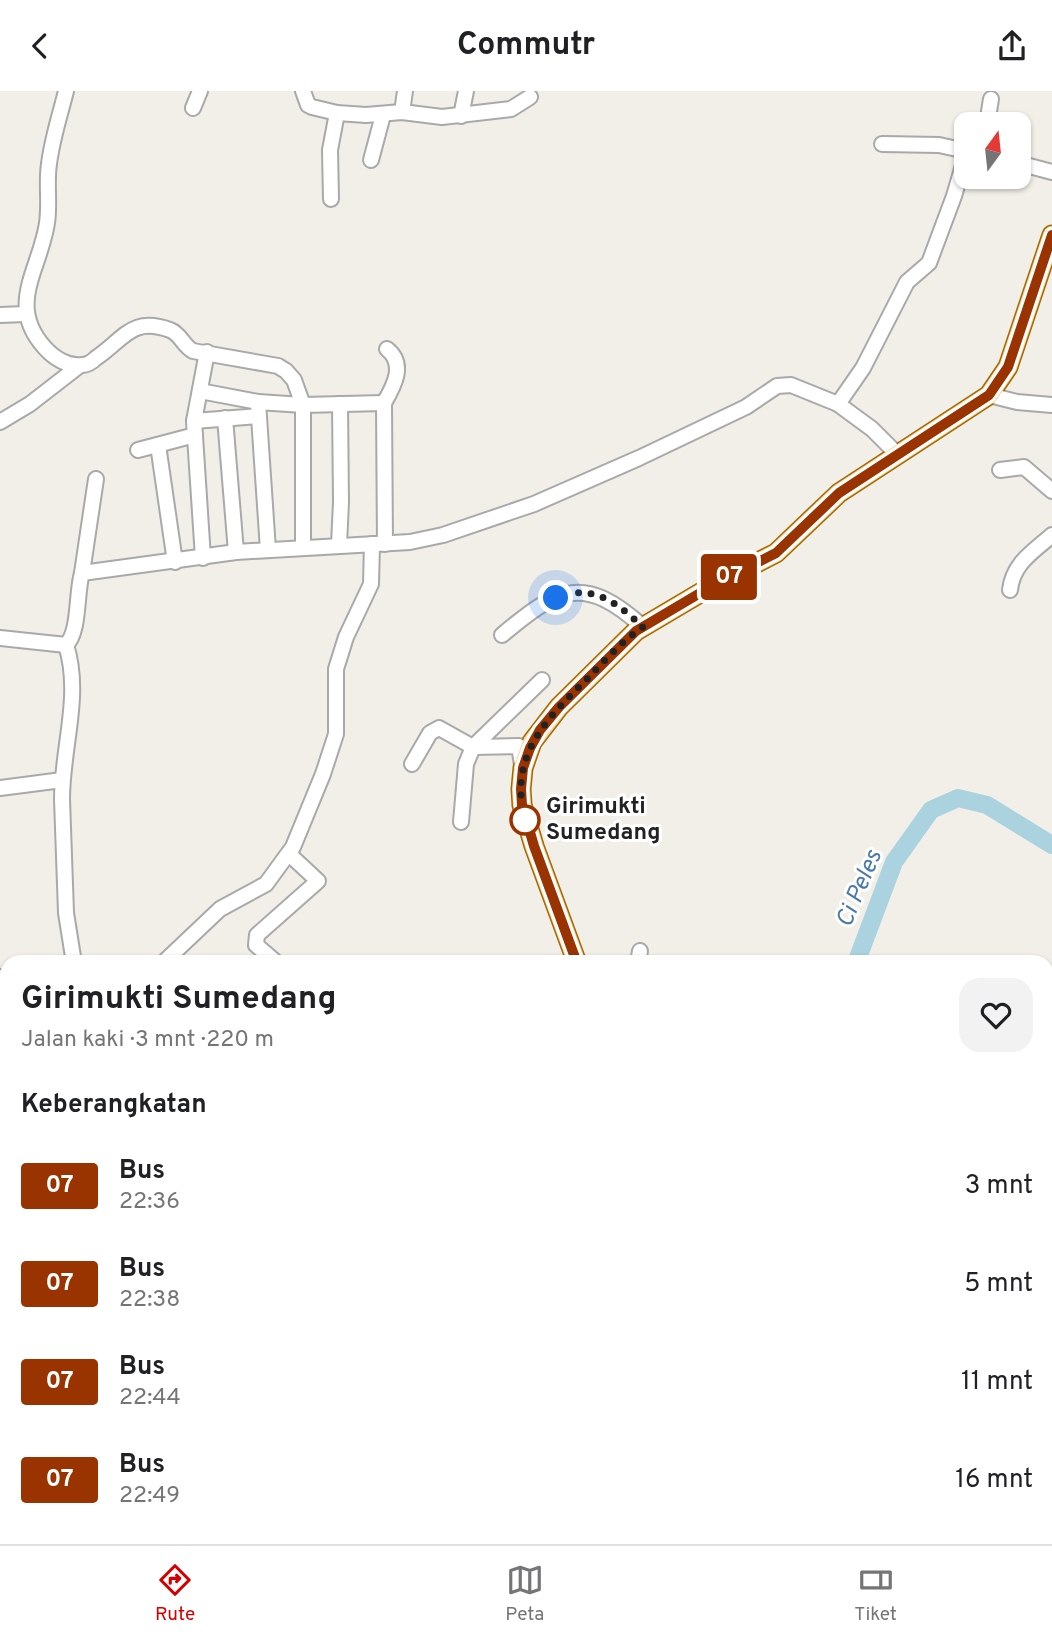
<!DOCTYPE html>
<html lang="id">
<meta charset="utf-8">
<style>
:root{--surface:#fff;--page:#f2f2f2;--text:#202124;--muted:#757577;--line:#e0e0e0;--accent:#d40000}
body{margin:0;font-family:Overpass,sans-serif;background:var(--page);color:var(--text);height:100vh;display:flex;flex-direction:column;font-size:26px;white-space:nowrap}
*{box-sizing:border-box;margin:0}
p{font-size:23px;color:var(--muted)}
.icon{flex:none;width:38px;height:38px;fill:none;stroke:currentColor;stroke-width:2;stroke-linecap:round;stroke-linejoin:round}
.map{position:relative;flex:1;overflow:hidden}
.side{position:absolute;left:0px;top:864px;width:1054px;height:590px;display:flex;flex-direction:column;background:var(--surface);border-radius:21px 21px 0 0;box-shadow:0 2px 5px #0004}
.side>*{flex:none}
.badge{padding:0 14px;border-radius:5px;font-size:24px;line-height:46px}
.needle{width:46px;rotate:15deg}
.fabs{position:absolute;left:954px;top:21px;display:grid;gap:14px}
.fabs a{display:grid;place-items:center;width:77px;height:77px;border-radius:14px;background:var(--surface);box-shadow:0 2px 5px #0004;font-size:35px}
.you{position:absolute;width:35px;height:35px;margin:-18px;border:5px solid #fff;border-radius:50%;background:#1a73e8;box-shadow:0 0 0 10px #1a73e833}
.map>.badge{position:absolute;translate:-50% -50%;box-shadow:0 0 0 4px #fff}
h2{padding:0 21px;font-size:26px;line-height:63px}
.round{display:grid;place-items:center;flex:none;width:74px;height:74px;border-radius:21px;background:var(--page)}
.head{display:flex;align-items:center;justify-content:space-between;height:119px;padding:0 21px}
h1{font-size:33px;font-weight:700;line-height:52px}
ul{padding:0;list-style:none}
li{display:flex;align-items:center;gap:21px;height:98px;padding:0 21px}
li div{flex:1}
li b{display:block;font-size:26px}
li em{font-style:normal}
li .badge{min-width:77px;font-weight:700;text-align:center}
header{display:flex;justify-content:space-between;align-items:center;height:91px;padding:0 21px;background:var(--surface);font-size:32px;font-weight:700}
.menu{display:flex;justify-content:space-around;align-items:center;height:98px;border-top:2px solid var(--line);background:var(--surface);font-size:19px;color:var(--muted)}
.menu a{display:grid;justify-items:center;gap:4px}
.menu .selected{color:var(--accent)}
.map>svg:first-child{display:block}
</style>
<header><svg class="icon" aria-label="back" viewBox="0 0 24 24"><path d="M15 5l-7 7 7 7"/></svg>Commutr<svg class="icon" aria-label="share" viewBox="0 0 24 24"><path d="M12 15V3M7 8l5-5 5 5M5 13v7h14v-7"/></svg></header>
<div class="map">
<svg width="1052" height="1453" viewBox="0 0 1052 1453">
<rect width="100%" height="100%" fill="#f2efe9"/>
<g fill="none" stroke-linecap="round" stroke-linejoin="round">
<g stroke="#aad3df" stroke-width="18">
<path d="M 856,872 L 894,771 L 931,719 L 958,707 L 987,714 L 1052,754"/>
<path d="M 242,1453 L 247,1447"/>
</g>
<g stroke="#a9a9a9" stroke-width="18">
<g id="minor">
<path d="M 66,0 C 60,24 52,48 49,73 C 46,92 50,112 47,132 C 40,179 6,214 45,257 C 54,267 68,276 82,274 C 88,274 92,271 96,267 C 124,248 132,225 170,239 C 181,243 183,255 193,260 L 278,275 L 286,280 L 294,289 L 303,314 L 303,456"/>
<path d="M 303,0 L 308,14 L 312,16 L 337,22 L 366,24 L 402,21 L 442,26 L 511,18 L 530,6"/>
<path d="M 193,17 L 200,0"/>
<path d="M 402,21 L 405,0"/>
<path d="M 461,25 L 466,0"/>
<path d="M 987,33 L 991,8"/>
<path d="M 882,53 L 939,54 L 966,60"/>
<path d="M 371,69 L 383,24"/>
<path d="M 1018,72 L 1052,81"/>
<path d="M 331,108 L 330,59 L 337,22"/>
<path d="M 0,224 L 25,223"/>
<path d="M 200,300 L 258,311"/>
<path d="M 989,304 L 1017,311 L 1052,314"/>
<path d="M 838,313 L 863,277 L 907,191 L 929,172 L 954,105 L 966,64"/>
<path d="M 225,327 L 236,461"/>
<path d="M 194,330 L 258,325"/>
<path d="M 0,331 L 30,313 L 79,275"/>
<path d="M 158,354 L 175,471"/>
<path d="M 138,359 L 195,344"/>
<path d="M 1000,379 L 1024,376 L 1052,400"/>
<path d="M 385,453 L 384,312 C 394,295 406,273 387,258"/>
<path d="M 339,454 L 341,411 L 340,313"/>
<path d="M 268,459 L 258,311 L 303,314 L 384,312"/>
<path d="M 203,467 L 194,330 L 207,261"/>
<path d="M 82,482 L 96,388"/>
<path d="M 1010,499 C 1013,472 1033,461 1052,444"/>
<path d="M 502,544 C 559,496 584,483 643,536"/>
<path d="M 0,547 L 66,554 C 80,541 76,501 82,482 L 236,461 L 410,451 L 443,444 L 534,413 L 639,367 L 746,316 L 777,295 L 791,294 L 838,313 L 872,338 L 897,363"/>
<path d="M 66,554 C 82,604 62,656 62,708 L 66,822 L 74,872"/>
<path d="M 412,673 L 430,642 L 439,637 L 473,656 L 519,655 L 522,674"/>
<path d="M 0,697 L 62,689"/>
<path d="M 461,731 L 466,673 L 473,656 L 542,589"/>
<path d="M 163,872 L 220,818 L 266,793 L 293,756 L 323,683 L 336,643 L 336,578 L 346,546 L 371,493 L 372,453"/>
<path d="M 277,872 L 256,854 L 257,844 L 318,790 L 289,763"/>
<path d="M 638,872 L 640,860"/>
<path d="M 0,886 L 7,894"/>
</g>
</g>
<g stroke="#a06b00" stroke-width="21">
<g id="major">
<path d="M 577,872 L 534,755 L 522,714 L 521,698 L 523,677 L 532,651 L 559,616 L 636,540 L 717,492 L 776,462 L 839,402 L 989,304 L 1008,276 L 1052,144"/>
<path d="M 408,1453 L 409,1447"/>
</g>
</g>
<use href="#minor" stroke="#fff" stroke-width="14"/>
<use href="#major" stroke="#fcd6a4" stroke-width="18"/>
</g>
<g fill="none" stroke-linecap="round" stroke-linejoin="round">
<g stroke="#fff" stroke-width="16">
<path id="line" d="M 577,872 L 534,755 L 522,714 L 521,698 L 523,677 L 530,657 L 540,639 L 559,616 L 636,540 L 717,492 L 776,462 L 839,402 L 989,304 L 1008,276 L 1052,144"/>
</g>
<use href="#line" stroke="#930" stroke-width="10"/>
<path stroke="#222" stroke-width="7" stroke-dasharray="0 12.6" d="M 525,729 C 524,721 521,711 521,702 C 519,653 555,620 587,588 C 604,570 622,550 643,536 C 617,512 593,492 556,507"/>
</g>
<circle fill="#fff" stroke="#930" stroke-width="3.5" cx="525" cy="729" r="14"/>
<g text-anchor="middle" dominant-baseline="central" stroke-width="6" stroke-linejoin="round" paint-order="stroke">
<g font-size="23" font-weight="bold" fill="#222" stroke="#fff" text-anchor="start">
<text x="546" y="716">Girimukti<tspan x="546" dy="26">Sumedang</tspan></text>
</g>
<g font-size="24" font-style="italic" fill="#4a7aab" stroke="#fff">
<text transform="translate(860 798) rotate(-67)">Ci Peles</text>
</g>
</g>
</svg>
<div class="fabs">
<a><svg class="needle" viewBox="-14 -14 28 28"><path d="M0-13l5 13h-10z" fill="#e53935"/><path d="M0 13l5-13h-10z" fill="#757577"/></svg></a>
</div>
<div class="you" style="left:556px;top:507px"></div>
<b class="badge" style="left:729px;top:486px;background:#930;color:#fff">07</b>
<section class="side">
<div class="head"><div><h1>Girimukti Sumedang</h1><p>Jalan kaki · 3 mnt · 220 m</p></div><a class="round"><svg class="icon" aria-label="heart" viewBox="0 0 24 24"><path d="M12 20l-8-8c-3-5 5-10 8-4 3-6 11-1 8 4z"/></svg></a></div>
<h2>Keberangkatan</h2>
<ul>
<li><span class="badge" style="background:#930;color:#fff">07</span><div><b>Bus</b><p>22:36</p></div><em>3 mnt</em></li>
<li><span class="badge" style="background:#930;color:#fff">07</span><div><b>Bus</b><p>22:38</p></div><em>5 mnt</em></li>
<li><span class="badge" style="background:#930;color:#fff">07</span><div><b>Bus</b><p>22:44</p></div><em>11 mnt</em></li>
<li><span class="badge" style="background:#930;color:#fff">07</span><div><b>Bus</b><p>22:49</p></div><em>16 mnt</em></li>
</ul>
</section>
</div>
<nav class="menu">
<a class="selected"><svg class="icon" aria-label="directions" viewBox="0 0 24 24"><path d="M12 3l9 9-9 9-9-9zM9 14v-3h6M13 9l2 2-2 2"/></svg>Rute</a>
<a><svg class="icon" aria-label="map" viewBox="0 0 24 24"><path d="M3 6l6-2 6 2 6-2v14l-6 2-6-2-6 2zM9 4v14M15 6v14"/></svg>Peta</a>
<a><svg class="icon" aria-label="tickets" viewBox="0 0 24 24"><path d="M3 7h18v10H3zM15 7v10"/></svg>Tiket</a>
</nav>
